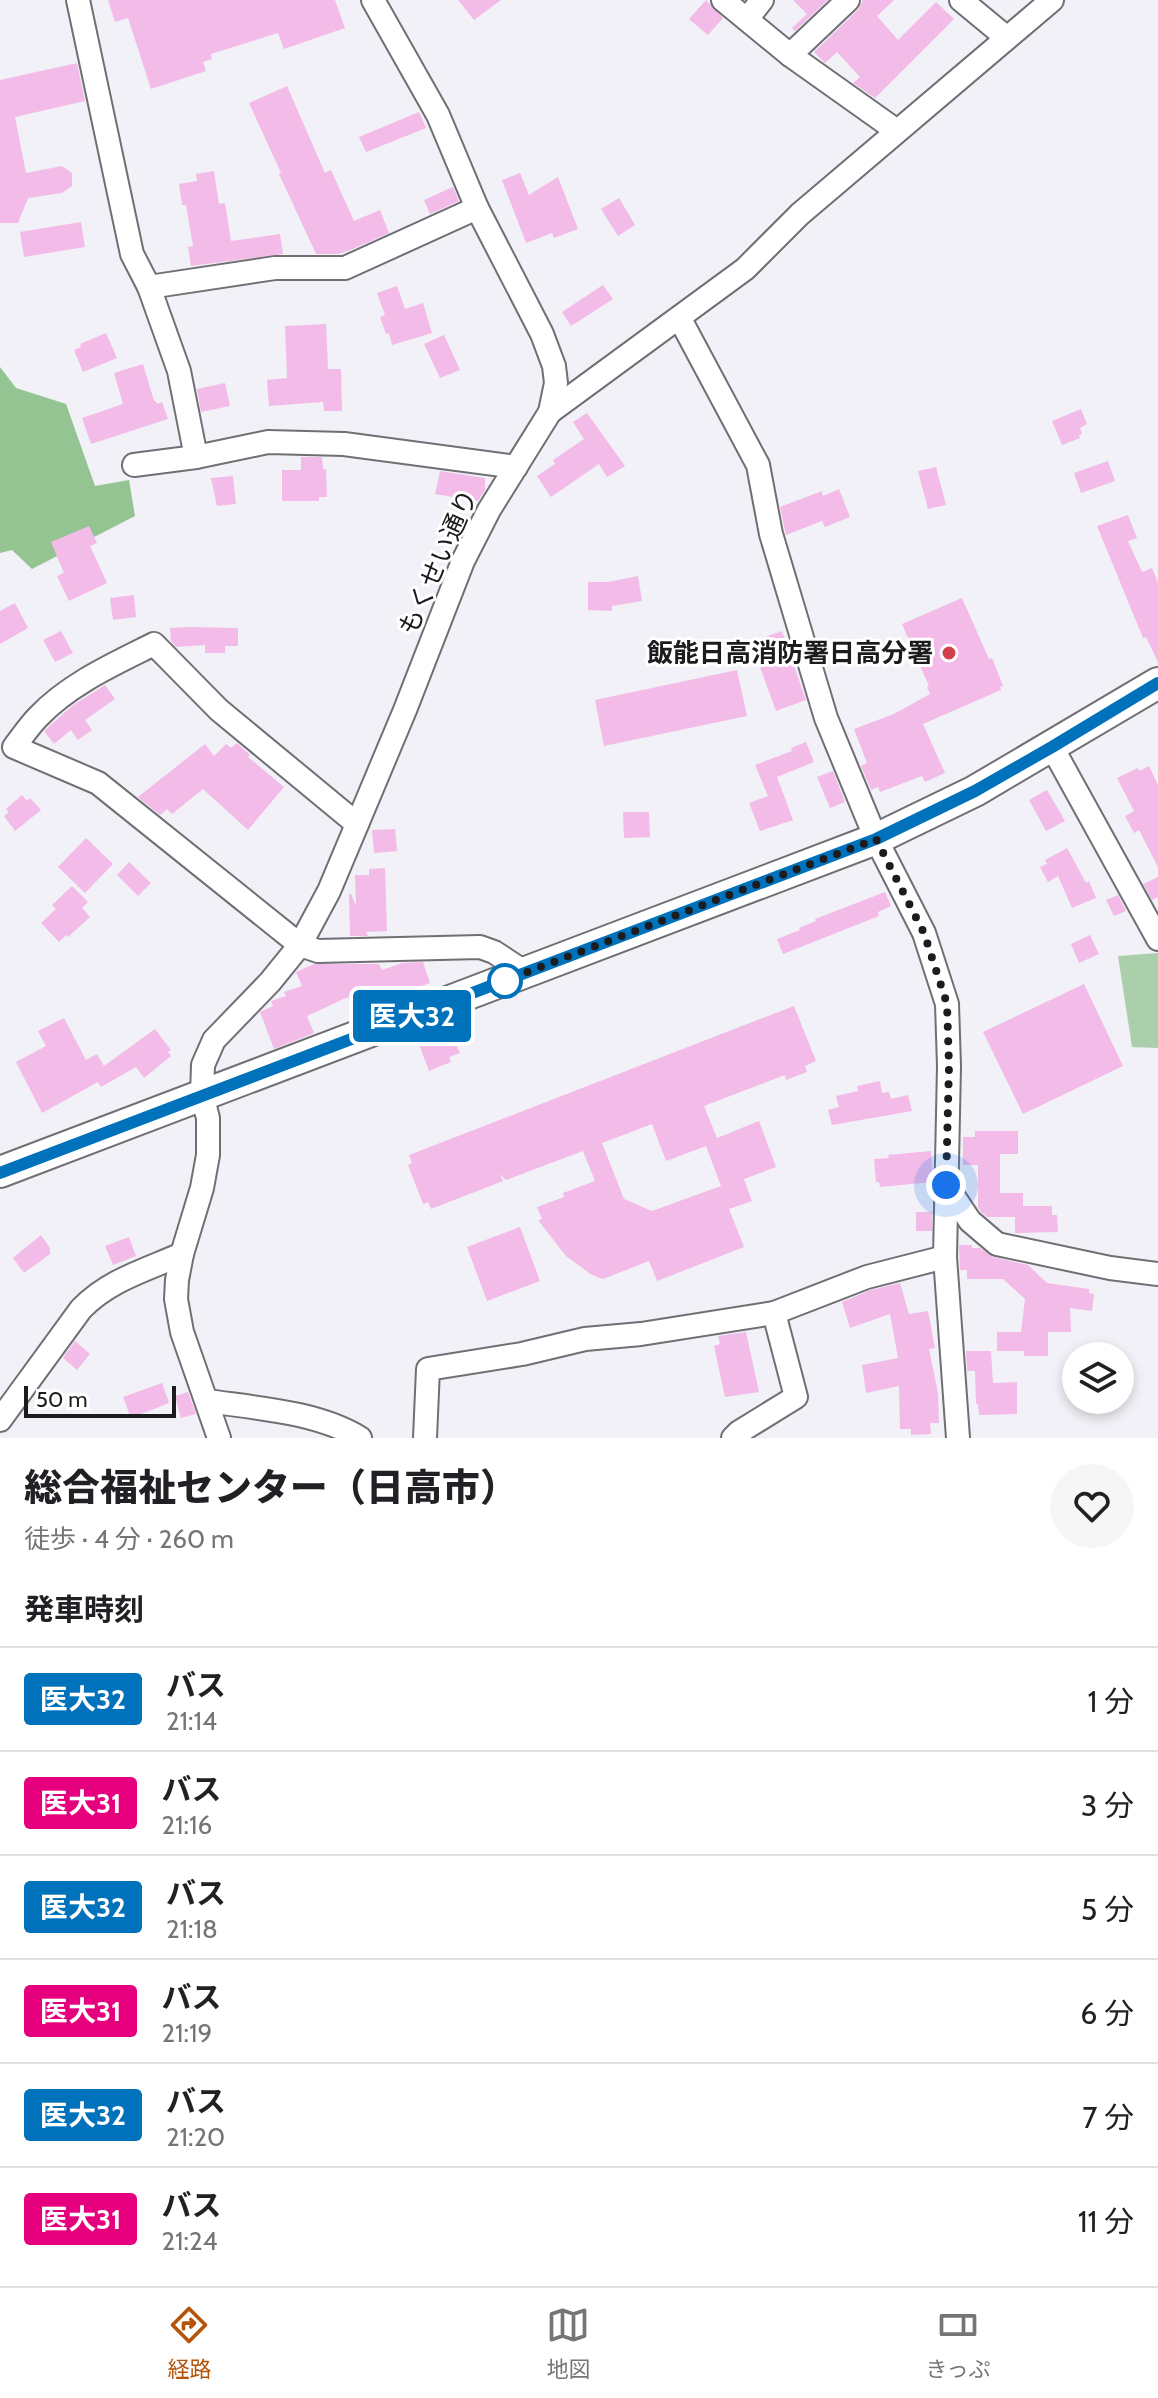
<!DOCTYPE html>
<html lang="ja">
<meta charset="utf-8">
<style>
:root{--surface:#fff;--page:#f6f6f6;--text:#202124;--muted:#757577;--line:#e0e0e0;--accent:#b45309}
body{margin:0;font-family:Cabin,"Noto Sans JP",sans-serif;background:var(--page);color:var(--text);height:100vh;display:flex;flex-direction:column;font-size:30px;white-space:nowrap}
*{box-sizing:border-box;margin:0}
p{font-size:26px;color:var(--muted)}
.icon{flex:none;width:44px;height:44px;fill:none;stroke:currentColor;stroke-width:2;stroke-linecap:round;stroke-linejoin:round}
.map{position:relative;height:1438px;overflow:hidden}
.panel{display:flex;flex-direction:column;background:var(--surface);flex:1}
.panel>*{flex:none}
.badge{padding:0 16px;border-radius:6px;font-size:28px;line-height:52px}
.controls{position:absolute;left:1062px;top:1342px;display:grid;gap:16px}
.controls a{display:grid;place-items:center;width:72px;height:72px;border-radius:50%;background:var(--surface);box-shadow:0 4px 12px #0003;font-size:40px}
.scale{position:absolute;left:24px;bottom:20px;width:152px;box-sizing:border-box;padding-left:8px;border:4px solid #1c1c1e;border-top:0;font-size:22px;line-height:28px;white-space:nowrap;color:#1c1c1e;-webkit-text-stroke:6px #fff;paint-order:stroke}
.you{position:absolute;width:40px;height:40px;margin:-20px;border:6px solid #fff;border-radius:50%;background:#1a73e8;box-shadow:0 0 0 12px #1a73e833}
.map>.badge{position:absolute;translate:-50% -50%;box-shadow:0 0 0 4px #fff}
h2{padding:0 24px;font-size:30px;line-height:72px}
.round{display:grid;place-items:center;flex:none;width:84px;height:84px;border-radius:42px;background:var(--page)}
.headline{display:flex;align-items:center;justify-content:space-between;height:136px;padding:0 24px}
h1{font-size:38px;font-weight:800;line-height:60px}
ul{padding:0;list-style:none}
li{display:flex;align-items:center;gap:24px;height:104px;padding:0 24px;border-top:2px solid var(--line)}
li div{flex:1}
li b{display:block;font-size:30px}
li em{font-style:normal}
li .badge{min-width:88px;font-weight:700;text-align:center}
.dock{display:flex;justify-content:space-around;align-items:center;height:112px;border-top:2px solid var(--line);background:var(--surface);font-size:22px;color:var(--muted)}
.dock a{display:grid;justify-items:center;gap:4px}
.dock .current{color:var(--accent)}
.map>svg:first-child{display:block}
</style>
<div class="map">
<svg width="1158" height="1438" viewBox="0 0 1158 1438">
<rect width="100%" height="100%" fill="#f1f1f7"/>
<path fill="#accfab" d="M 1158,953 L 1158,1048 L 1132,1047 L 1118,956 Z"/>
<path fill="#93c492" d="M 0,367 L 16,388 L 66,404 L 95,486 L 129,480 L 135,516 L 32,569 L 12,550 L 0,553 Z"/>
<g fill="#f3bbe8" fill-rule="evenodd">
<path d="M 108,0 L 335,0 L 345,28 L 284,49 L 278,33 L 211,54 L 212,59 L 203,62 L 206,71 L 151,89 L 128,18 L 115,22 Z"/>
<path d="M 458,0 L 501,0 L 474,20 Z"/>
<path d="M 706,0 L 723,18 L 708,35 L 689,19 Z"/>
<path d="M 793,0 L 828,0 L 795,31 L 792,28 L 807,14 Z"/>
<path d="M 863,0 L 894,0 L 877,16 L 898,40 L 936,2 L 954,19 L 875,98 L 853,83 L 860,77 L 837,52 L 825,63 L 814,52 L 858,10 Z"/>
<path d="M 77,63 L 85,101 L 15,117 L 26,173 L 62,166 L 72,173 L 72,186 L 62,193 L 28,198 L 18,223 L 0,223 L 0,80 Z"/>
<path d="M 287,86 L 325,173 L 331,170 L 354,221 L 380,210 L 389,233 L 348,251 L 338,254 L 316,254 L 279,174 L 281,173 L 249,103 Z"/>
<path d="M 419,112 L 426,128 L 366,152 L 359,137 Z"/>
<path d="M 214,171 L 219,204 L 225,203 L 231,241 L 280,234 L 283,254 L 191,266 L 188,247 L 193,246 L 186,205 L 182,205 L 179,184 L 197,181 L 196,174 Z"/>
<path d="M 520,173 L 529,195 L 558,177 L 578,229 L 554,238 L 552,233 L 526,243 L 502,180 Z"/>
<path d="M 453,187 L 459,201 L 430,214 L 424,200 Z"/>
<path d="M 619,198 L 635,225 L 618,236 L 601,209 Z"/>
<path d="M 81,222 L 85,247 L 24,257 L 20,232 Z"/>
<path d="M 603,285 L 613,299 L 571,326 L 562,312 Z"/>
<path d="M 397,286 L 405,309 L 423,303 L 432,333 L 392,345 L 389,333 L 386,334 L 380,317 L 385,315 L 377,293 Z"/>
<path d="M 326,324 L 328,369 L 341,369 L 342,411 L 324,411 L 323,402 L 269,406 L 267,380 L 287,378 L 285,326 Z"/>
<path d="M 106,333 L 117,358 L 83,372 L 74,350 L 81,347 L 80,344 Z"/>
<path d="M 444,335 L 460,370 L 440,378 L 424,344 Z"/>
<path d="M 143,364 L 154,401 L 156,401 L 157,404 L 162,402 L 168,419 L 91,444 L 82,418 L 123,404 L 114,373 Z"/>
<path d="M 225,383 L 230,406 L 201,412 L 197,389 Z"/>
<path d="M 1081,409 L 1087,424 L 1080,428 L 1082,434 L 1079,435 L 1080,438 L 1062,445 L 1052,421 Z"/>
<path d="M 587,413 L 625,466 L 607,477 L 599,464 L 551,497 L 537,476 L 555,464 L 553,460 L 584,439 L 573,422 Z"/>
<path d="M 301,457 L 322,457 L 323,469 L 326,469 L 327,497 L 319,497 L 319,501 L 282,501 L 282,470 L 301,470 Z"/>
<path d="M 1108,461 L 1115,481 L 1081,493 L 1074,473 Z"/>
<path d="M 936,467 L 946,505 L 928,509 L 918,471 Z"/>
<path d="M 440,471 L 485,478 L 485,490 L 478,501 L 435,494 Z"/>
<path d="M 233,476 L 236,504 L 217,506 L 211,478 Z"/>
<path d="M 839,489 L 850,517 L 825,527 L 822,521 L 786,535 L 780,507 L 822,491 L 823,496 Z"/>
<path d="M 1128,515 L 1137,538 L 1128,541 L 1142,572 L 1152,568 L 1158,583 L 1158,662 L 1146,637 L 1143,638 L 1097,526 Z"/>
<path d="M 89,526 L 97,543 L 90,546 L 107,583 L 69,601 L 57,576 L 64,573 L 51,542 Z"/>
<path d="M 638,576 L 642,601 L 612,606 L 612,611 L 588,610 L 588,582 L 608,582 Z"/>
<path d="M 134,595 L 136,617 L 113,620 L 110,598 Z"/>
<path d="M 962,598 L 989,659 L 992,658 L 1003,686 L 1000,687 L 1001,690 L 923,724 L 945,773 L 925,782 L 922,776 L 880,792 L 878,787 L 871,790 L 861,766 L 867,763 L 854,729 L 894,714 L 930,694 L 927,687 L 929,686 L 902,624 Z"/>
<path d="M 15,603 L 28,628 L 0,644 L 0,611 Z"/>
<path d="M 189,627 L 238,628 L 238,646 L 225,646 L 225,653 L 205,653 L 205,645 L 176,647 L 171,641 L 170,628 Z"/>
<path d="M 61,631 L 73,653 L 55,662 L 43,640 Z"/>
<path d="M 782,631 L 806,700 L 776,711 L 751,642 Z"/>
<path d="M 737,670 L 747,716 L 604,746 L 595,700 Z"/>
<path d="M 105,685 L 115,699 L 85,720 L 92,730 L 78,740 L 71,730 L 54,744 L 44,731 L 72,706 Z"/>
<path d="M 806,742 L 814,762 L 777,777 L 793,820 L 760,831 L 749,803 L 768,796 L 755,765 L 792,751 L 791,748 Z"/>
<path d="M 237,743 L 250,755 L 248,757 L 284,787 L 248,830 L 203,789 L 172,814 L 167,809 L 160,815 L 138,797 L 205,744 L 214,756 L 226,744 L 231,748 Z"/>
<path d="M 1149,766 L 1158,785 L 1158,867 L 1139,830 L 1134,833 L 1125,816 L 1134,811 L 1117,778 L 1138,768 L 1139,771 Z"/>
<path d="M 833,771 L 845,802 L 830,808 L 817,777 Z"/>
<path d="M 1047,790 L 1065,821 L 1046,831 L 1029,800 Z"/>
<path d="M 22,795 L 27,801 L 30,798 L 41,810 L 15,831 L 4,816 L 9,812 L 6,809 Z"/>
<path d="M 623,812 L 649,812 L 650,837 L 624,838 Z"/>
<path d="M 395,829 L 397,851 L 374,853 L 372,830 Z"/>
<path d="M 86,838 L 113,864 L 85,893 L 58,867 Z"/>
<path d="M 1067,848 L 1086,883 L 1089,881 L 1096,898 L 1072,908 L 1058,876 L 1048,882 L 1040,867 L 1047,864 L 1045,860 Z"/>
<path d="M 129,862 L 151,883 L 138,896 L 117,875 Z"/>
<path d="M 385,868 L 387,931 L 366,932 L 368,936 L 350,936 L 349,894 L 351,894 L 356,906 L 355,875 L 369,875 L 369,869 Z"/>
<path d="M 1158,877 L 1158,897 L 1152,900 L 1143,884 Z"/>
<path d="M 72,886 L 88,902 L 82,908 L 90,917 L 68,937 L 66,935 L 59,942 L 41,923 L 56,909 L 52,905 Z"/>
<path d="M 885,892 L 891,906 L 878,912 L 879,916 L 783,954 L 777,939 L 800,930 L 799,928 L 816,921 L 815,919 Z"/>
<path d="M 1118,895 L 1126,911 L 1114,916 L 1106,900 Z"/>
<path d="M 1090,935 L 1099,954 L 1079,963 L 1071,944 Z"/>
<path d="M 423,962 L 430,983 L 393,996 L 396,1002 L 356,1017 L 348,997 L 307,1016 L 314,1033 L 274,1049 L 260,1012 L 273,1006 L 271,1001 L 286,996 L 284,992 L 302,986 L 296,972 L 314,964 L 379,964 L 382,970 L 402,963 Z"/>
<path d="M 1084,984 L 1123,1066 L 1023,1114 L 983,1032 Z"/>
<path d="M 794,1006 L 816,1061 L 805,1066 L 807,1072 L 786,1080 L 785,1075 L 704,1106 L 717,1138 L 759,1121 L 776,1167 L 744,1179 L 752,1201 L 729,1209 L 744,1247 L 657,1281 L 649,1261 L 603,1279 L 592,1275 L 566,1256 L 538,1220 L 542,1219 L 537,1207 L 564,1197 L 563,1193 L 595,1181 L 583,1151 L 506,1180 L 500,1174 L 503,1181 L 431,1209 L 428,1202 L 423,1204 L 408,1165 L 412,1163 L 409,1155 ZM 652,1124 L 666,1161 L 706,1146 L 721,1186 L 652,1211 L 624,1199 L 602,1143 Z"/>
<path d="M 64,1018 L 86,1060 L 97,1054 L 104,1066 L 155,1029 L 171,1050 L 168,1052 L 171,1056 L 144,1078 L 136,1067 L 101,1087 L 98,1082 L 42,1113 L 16,1062 L 46,1046 L 38,1031 Z"/>
<path d="M 449,1027 L 460,1053 L 449,1057 L 451,1062 L 429,1071 L 417,1039 Z"/>
<path d="M 880,1081 L 882,1093 L 889,1092 L 891,1099 L 908,1095 L 912,1111 L 832,1125 L 828,1110 L 839,1107 L 836,1096 L 858,1091 L 857,1086 Z"/>
<path d="M 975,1131 L 1018,1131 L 1018,1154 L 1000,1154 L 1000,1193 L 1023,1193 L 1023,1206 L 1052,1206 L 1052,1215 L 1057,1215 L 1058,1232 L 1015,1233 L 1015,1217 L 987,1217 L 981,1212 L 978,1207 L 978,1165 L 963,1165 L 963,1137 L 975,1137 Z"/>
<path d="M 931,1151 L 933,1182 L 880,1187 L 879,1182 L 876,1182 L 874,1159 L 889,1158 L 888,1155 Z"/>
<rect x="916" y="1212" width="16" height="19"/>
<path d="M 520,1227 L 540,1281 L 487,1301 L 467,1247 Z"/>
<path d="M 41,1235 L 50,1248 L 50,1254 L 24,1273 L 13,1258 Z"/>
<path d="M 129,1237 L 136,1256 L 113,1265 L 105,1246 Z"/>
<path d="M 959,1245 L 972,1245 L 972,1248 L 980,1248 L 993,1257 L 1028,1265 L 1047,1283 L 1089,1289 L 1089,1293 L 1094,1294 L 1092,1311 L 1070,1308 L 1071,1332 L 1048,1332 L 1048,1356 L 1024,1356 L 1024,1351 L 997,1351 L 997,1332 L 1021,1332 L 1025,1299 L 1003,1279 L 967,1279 L 967,1270 L 960,1270 Z"/>
<path d="M 900,1283 L 909,1314 L 928,1311 L 935,1348 L 929,1349 L 938,1393 L 939,1423 L 930,1423 L 931,1434 L 911,1435 L 911,1429 L 900,1429 L 899,1386 L 866,1393 L 862,1365 L 898,1358 L 890,1314 L 850,1328 L 842,1302 L 871,1290 Z"/>
<path d="M 746,1332 L 759,1392 L 725,1397 L 714,1346 L 720,1344 L 718,1336 Z"/>
<path d="M 75,1341 L 90,1354 L 77,1370 L 63,1358 Z"/>
<path d="M 966,1351 L 991,1351 L 993,1383 L 1017,1382 L 1017,1414 L 979,1415 L 978,1404 L 976,1404 L 975,1371 L 967,1371 Z"/>
<path d="M 162,1383 L 169,1403 L 131,1418 L 123,1397 Z"/>
<path d="M 188,1392 L 196,1414 L 181,1418 L 175,1396 Z"/>
</g>
<g fill="none" stroke-linecap="round" stroke-linejoin="round">
<g stroke="#6f6f74" stroke-width="26">
<g id="minor">
<path d="M 78,0 L 132,254 L 149,287 L 179,371 L 196,457"/>
<path d="M 723,0 L 790,55 L 897,131"/>
<path d="M 961,0 L 1007,38"/>
<path d="M 747,19 L 762,0"/>
<path d="M 790,55 L 848,0"/>
<path d="M 149,287 L 275,268 L 345,268 L 477,208"/>
<path d="M 680,319 L 758,465 L 771,534 L 826,718 L 876,839 L 924,933 L 947,1004 L 949,1066 L 945,1257 L 958,1438"/>
<path d="M 550,412 L 745,269 L 800,214 L 1052,0"/>
<path d="M 134,465 L 196,457 L 268,442 L 344,444 L 516,467"/>
<path d="M 1052,747 L 1158,939"/>
<path d="M 357,824 L 219,710 L 154,644 C 114,664 69,684 38,717 C 29,726 22,737 14,747 L 98,783 L 300,945 L 318,951 L 480,947 L 494,952 L 526,973"/>
<path d="M 946,1185 L 970,1221 L 997,1244 L 1110,1268 L 1158,1274"/>
<path d="M 207,1401 C 256,1408 318,1412 360,1438"/>
<path d="M 0,1420 L 81,1309 C 109,1280 146,1270 182,1254"/>
<path d="M 219,1438 L 182,1332 L 176,1299 L 177,1280 L 182,1254 L 202,1188 L 208,1155 L 208,1118 L 202,1095 L 203,1065 L 214,1040 L 270,982 L 300,945 L 329,891 L 405,710 L 463,561 L 489,510 L 550,412 L 556,383 L 554,366 L 542,334 L 477,208 L 438,115 L 373,0"/>
<path d="M 425,1438 L 428,1369 L 522,1354 L 585,1339 L 641,1334 L 774,1313"/>
<path d="M 733,1438 L 739,1432 L 796,1397 L 774,1313 L 867,1277 L 945,1257"/>
</g>
</g>
<g stroke="#6f6f74" stroke-width="34">
<path id="major" d="M 0,1172 L 876,839 L 975,791 L 1158,683"/>
</g>
<use href="#minor" stroke="#fff" stroke-width="22"/>
<use href="#major" stroke="#fff" stroke-width="30"/>
</g>
<g fill="none" stroke-linecap="round" stroke-linejoin="round">
<g stroke="#fff" stroke-width="18">
<path id="line" d="M 0,1173 L 876,839 L 975,791 L 1052,747 L 1158,683"/>
</g>
<use href="#line" stroke="#0072bc" stroke-width="12"/>
<path stroke="#1c1c1e" stroke-width="8" stroke-dasharray="0 14.4" d="M 505,981 L 496,984 L 876,839 L 924,933 L 947,1004 L 949,1066 L 946,1185"/>
</g>
<circle fill="#d1414a" stroke="#fff" stroke-width="3" cx="949" cy="653" r="8"/>
<circle fill="#fff" stroke="#0072bc" stroke-width="4" cx="505" cy="981" r="16"/>
<g text-anchor="middle" dominant-baseline="central" stroke-width="6" stroke-linejoin="round" paint-order="stroke">
<g font-size="26" fill="#1c1c1e" stroke="#fff">
<text transform="translate(438 562) rotate(-66)">もくせい通り</text>
</g>
<g font-size="26" font-weight="bold" fill="#1c1c1e" stroke="#fff" text-anchor="end">
<text x="933" y="653">飯能日高消防署日高分署</text>
</g>
</g>
</svg>
<div class="controls">
<a><svg class="icon" aria-label="layers" viewBox="0 0 24 24"><path d="M12 4l9 5-9 5-9-5zM3 14l9 5 9-5"/></svg></a>
</div>
<div class="scale">50 m</div>
<div class="you" style="left:946px;top:1185px"></div>
<b class="badge" style="left:412px;top:1016px;background:#0072bc;color:#fff">医大32</b>
</div>
<section class="panel">
<div class="headline"><div><h1>総合福祉センター（日高市）</h1><p>徒歩 · 4 分 · 260 m</p></div><a class="round"><svg class="icon" aria-label="heart" viewBox="0 0 24 24"><path d="M12 20l-8-8c-3-5 5-10 8-4 3-6 11-1 8 4z"/></svg></a></div>
<h2>発車時刻</h2>
<ul>
<li><span class="badge" style="background:#0072bc;color:#fff">医大32</span><div><b>バス</b><p>21:14</p></div><em>1 分</em></li>
<li><span class="badge" style="background:#e6007e;color:#fff">医大31</span><div><b>バス</b><p>21:16</p></div><em>3 分</em></li>
<li><span class="badge" style="background:#0072bc;color:#fff">医大32</span><div><b>バス</b><p>21:18</p></div><em>5 分</em></li>
<li><span class="badge" style="background:#e6007e;color:#fff">医大31</span><div><b>バス</b><p>21:19</p></div><em>6 分</em></li>
<li><span class="badge" style="background:#0072bc;color:#fff">医大32</span><div><b>バス</b><p>21:20</p></div><em>7 分</em></li>
<li><span class="badge" style="background:#e6007e;color:#fff">医大31</span><div><b>バス</b><p>21:24</p></div><em>11 分</em></li>
</ul>
</section>
<nav class="dock">
<a class="current"><svg class="icon" aria-label="directions" viewBox="0 0 24 24"><path d="M12 3l9 9-9 9-9-9zM9 14v-3h6M13 9l2 2-2 2"/></svg>経路</a>
<a><svg class="icon" aria-label="map" viewBox="0 0 24 24"><path d="M3 6l6-2 6 2 6-2v14l-6 2-6-2-6 2zM9 4v14M15 6v14"/></svg>地図</a>
<a><svg class="icon" aria-label="tickets" viewBox="0 0 24 24"><path d="M3 7h18v10H3zM15 7v10"/></svg>きっぷ</a>
</nav>
